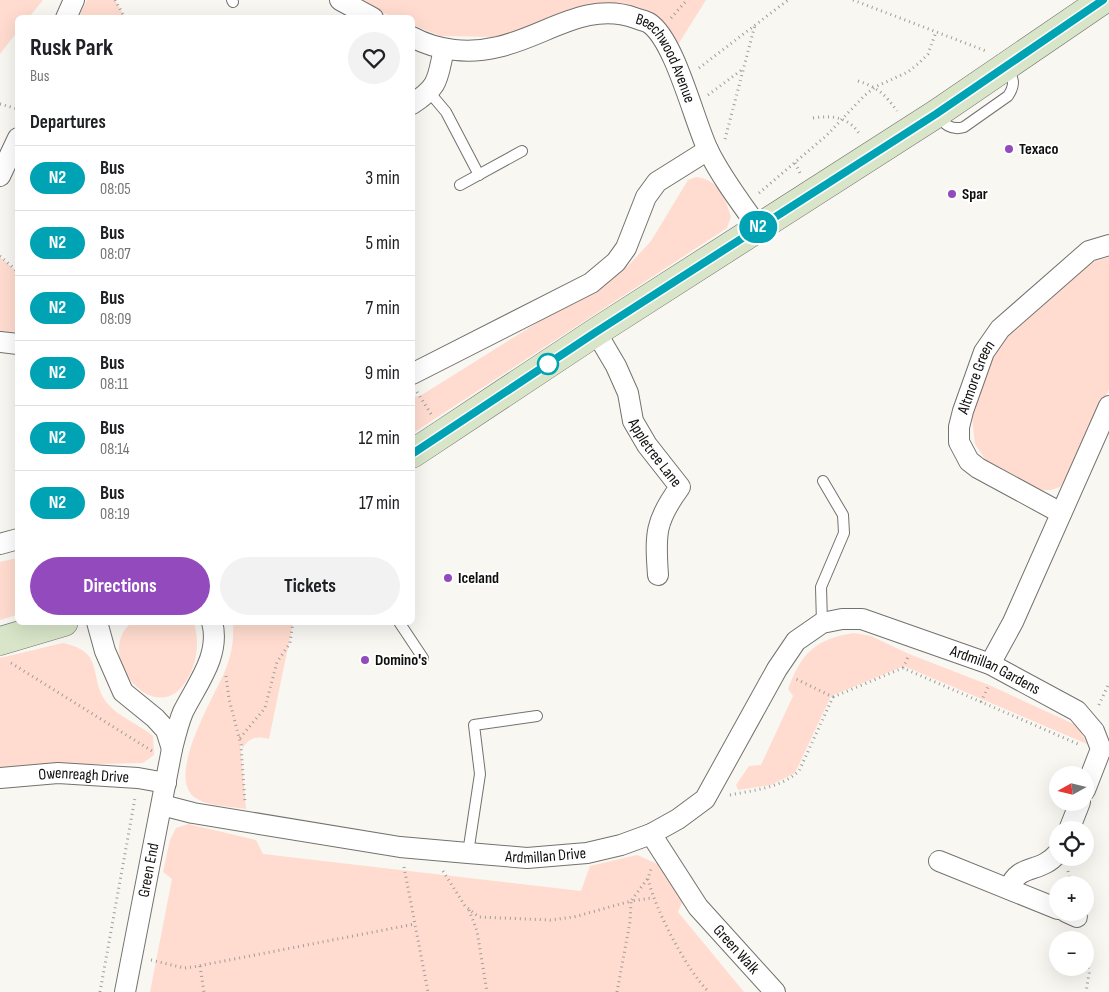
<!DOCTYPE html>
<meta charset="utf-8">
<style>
:root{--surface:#fff;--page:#f2f2f2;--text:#202124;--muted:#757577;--line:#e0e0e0;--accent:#924abd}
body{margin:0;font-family:"Sofia Sans Condensed",sans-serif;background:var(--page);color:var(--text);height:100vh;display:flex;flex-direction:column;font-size:19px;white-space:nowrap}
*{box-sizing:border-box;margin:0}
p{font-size:16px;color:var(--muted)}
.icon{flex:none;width:28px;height:28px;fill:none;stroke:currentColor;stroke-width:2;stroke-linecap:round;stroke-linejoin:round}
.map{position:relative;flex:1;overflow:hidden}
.side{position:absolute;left:15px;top:15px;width:400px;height:610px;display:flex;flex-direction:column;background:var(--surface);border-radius:8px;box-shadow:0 5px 20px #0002}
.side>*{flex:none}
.badge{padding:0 10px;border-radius:16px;font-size:18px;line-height:32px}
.needle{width:32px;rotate:262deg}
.controls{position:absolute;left:1049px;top:766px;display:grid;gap:10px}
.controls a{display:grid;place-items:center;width:45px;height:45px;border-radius:50%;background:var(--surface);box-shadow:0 5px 20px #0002;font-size:25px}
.map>.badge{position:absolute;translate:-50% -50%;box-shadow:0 0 0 2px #fff}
h2{padding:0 15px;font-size:19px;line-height:45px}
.round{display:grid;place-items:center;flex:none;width:52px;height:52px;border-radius:26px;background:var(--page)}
.head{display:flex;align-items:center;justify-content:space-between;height:85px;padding:0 15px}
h1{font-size:24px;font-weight:700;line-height:38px}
.cta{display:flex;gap:10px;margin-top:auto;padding:10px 15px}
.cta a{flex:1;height:58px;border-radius:30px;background:var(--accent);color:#fff;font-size:20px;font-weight:700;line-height:58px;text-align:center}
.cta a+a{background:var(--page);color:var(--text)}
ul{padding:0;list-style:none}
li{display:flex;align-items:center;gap:15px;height:65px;padding:0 15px;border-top:1px solid var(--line)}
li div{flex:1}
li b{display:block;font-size:19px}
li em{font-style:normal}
li .badge{min-width:55px;font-weight:700;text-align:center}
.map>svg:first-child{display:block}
</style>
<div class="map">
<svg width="1109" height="992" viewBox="0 0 1109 992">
<rect width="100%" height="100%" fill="#f8f7f2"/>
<g fill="#ffdccf">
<path d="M 0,0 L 43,0 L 29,17 L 18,18 L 17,32 L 0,54 Z"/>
<path d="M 87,0 L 115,0 L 125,17 L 79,17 Z"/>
<path d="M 350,0 L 706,0 L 674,51 L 650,18 L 599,4 L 496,37 L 440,36 L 413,25 L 412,18 L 393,17 Z"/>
<path d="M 696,177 C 719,180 725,197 731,217 L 727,228 L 413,433 L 413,397 L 420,396 L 628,266 L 651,241 L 688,180 Z"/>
<path d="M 0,257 L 17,272 L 17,338 L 12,337 L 0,331 Z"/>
<path d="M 1109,257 L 1109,389 L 1071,473 L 1060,487 L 1051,490 L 1042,490 L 987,462 L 975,444 L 972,417 L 996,349 L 1006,334 L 1084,268 L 1095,261 Z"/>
<path d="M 17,558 L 17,615 L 0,620 L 0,562 Z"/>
<path d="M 131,623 L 194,623 C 199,641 198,657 190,674 C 161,737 91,657 131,623 Z"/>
<path d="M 233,623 L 293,623 L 269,739 C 257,736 249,737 243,748 L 240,743 L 246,809 C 230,806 208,807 194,797 C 166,775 215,695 225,671 C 232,654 234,640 233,623 Z"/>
<path d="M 854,633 L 871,636 L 909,654 L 989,685 L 1078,726 L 1087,744 L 904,666 L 831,696 L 795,773 L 771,785 L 738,790 L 736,785 L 749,766 L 761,765 L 793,696 L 788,689 C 802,652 816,639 854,633 Z"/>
<path d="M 63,643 C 107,652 87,679 108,704 C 120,718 139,724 153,736 L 154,755 L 143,763 L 57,765 L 0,772 L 0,658 Z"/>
<path d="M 188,824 L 256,840 L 263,854 L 581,891 L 590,866 L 637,855 L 664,867 L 683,900 L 678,912 L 744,992 L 150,992 L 172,879 L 163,872 L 170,840 L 176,828 Z"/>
</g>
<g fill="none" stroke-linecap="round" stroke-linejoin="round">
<g stroke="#73726e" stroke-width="12">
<g id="lane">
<path d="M 232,0 L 233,2"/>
<path d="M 430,93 L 446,112 L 479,175"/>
<path d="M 936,114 C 944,124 951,131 964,127 L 1008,96 C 1016,84 1014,78 1005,67"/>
<path d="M 460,185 L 522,151"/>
<path d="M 399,622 L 423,658"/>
<path d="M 822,623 L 821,587 L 844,533 L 843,515 L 823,481"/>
<path d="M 468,853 L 480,774 L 474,725 L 537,716"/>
</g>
</g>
<g stroke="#73726e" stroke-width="22">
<g id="street">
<path d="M 340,0 L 373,18"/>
<path d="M 66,18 L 74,0"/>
<path id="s1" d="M 412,37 C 438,51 469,54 498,47 C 544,37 587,0 635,18 C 640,20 646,21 649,23 C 675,40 694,121 708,150 C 721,177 741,203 758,227"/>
<path d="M 412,104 C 440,86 437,79 444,49"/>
<path d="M 0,176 L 18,138"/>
<path id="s2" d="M 596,332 L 616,366 L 628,393 L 633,421 L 647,445 L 680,487 C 655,521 655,534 658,575"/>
<path d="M 0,342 L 18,344"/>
<path d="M 412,374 L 591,283 L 616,262 L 626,248 L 646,197 L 657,182 L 708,150"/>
<path id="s3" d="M 1061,513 L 978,468 L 969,461 L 959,442 L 959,427 L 963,411 L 984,352 L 1000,329 L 1089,251 L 1109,245"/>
<path d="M 0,544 L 18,539"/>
<path d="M 97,622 L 105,651 L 123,692 L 155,718 L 166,730 L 172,749"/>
<path d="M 990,664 L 1013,622 L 1109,406"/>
<path id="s4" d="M 0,778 L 58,773 L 138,778 L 166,783"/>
<path id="s5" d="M 162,805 L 193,813 L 400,847 L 468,853 L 527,858 L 587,853 L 621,845 L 651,834 L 678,819 L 705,799 L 777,669 L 796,641 L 822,623 L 842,619 L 862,619 L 990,664 L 1077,711 L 1094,731 L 1101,749 L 1085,790"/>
<path d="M 1069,830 L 1080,802"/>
<path id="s6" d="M 651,834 L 698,907 L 775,992"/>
<path d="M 939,861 L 1058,909"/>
<path d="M 1009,889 C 1019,862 1039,875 1058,853"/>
<path d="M 1066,912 L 1077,917"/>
<path id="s7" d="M 125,992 L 172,749 C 175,737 178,724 183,712 C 197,684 221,655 212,622"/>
</g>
</g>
<g stroke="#73726e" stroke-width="29">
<g id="secondary">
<path d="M 412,454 L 596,332 L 936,114 L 1103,0"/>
<path d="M 0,641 L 64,622"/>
</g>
</g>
<g stroke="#9e9d9a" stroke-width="3" stroke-dasharray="1 4" stroke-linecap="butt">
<path d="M 115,0 L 125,18"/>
<path d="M 853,0 L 986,51"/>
<path d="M 671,18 L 687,0"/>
<path d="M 699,68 L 788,0"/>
<path d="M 858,81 C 877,87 885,94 897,111"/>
<path d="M 708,95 L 743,69"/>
<path d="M 0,104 L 18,109"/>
<path d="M 813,118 C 833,115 849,117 860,135"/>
<path d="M 725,139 L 755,25"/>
<path d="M 795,163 L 800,173"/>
<path d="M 759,193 L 826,136 L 864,96 L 875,87 L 908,72 L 919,63 L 928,54 L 936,32"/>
<path d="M 0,256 L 18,272"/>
<path d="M 417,392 L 431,414"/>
<path d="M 11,663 L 152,751"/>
<path d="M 903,668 L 908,657"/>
<path d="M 226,676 L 229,699 L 241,745 L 245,803"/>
<path d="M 833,697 L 903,668 L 1078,744"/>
<path d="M 981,702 L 989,685"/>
<path d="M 1099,705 L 1109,683"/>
<path d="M 240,738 L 265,708 L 277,662 L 290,643 L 293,622"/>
<path d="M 730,795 C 754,790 781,788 799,771 L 833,697 L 794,678"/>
<path d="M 404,867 L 428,992"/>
<path d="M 443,871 L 465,906 L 479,917 L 550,920 L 574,917 L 631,901 L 648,878 L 651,869"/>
<path d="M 1068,871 L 1071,885"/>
<path d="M 648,879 C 655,909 687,971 709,992"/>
<path d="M 469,910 L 477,931 L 487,992"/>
<path d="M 1085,953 L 1089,973 L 1086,992"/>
<path d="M 151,960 L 184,968 L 193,967 L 415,924"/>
<path d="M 200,966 L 204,992"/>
<path d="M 100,992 L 135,798"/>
<path d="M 617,992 L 630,922 L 631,901 L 652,898"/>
</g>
<use href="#lane" stroke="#fff" stroke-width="10"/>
<use href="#street" stroke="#fff" stroke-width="20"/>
<use href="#secondary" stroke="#d8e5c8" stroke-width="28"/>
</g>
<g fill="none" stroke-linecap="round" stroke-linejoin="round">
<g stroke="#fff" stroke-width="11">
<path id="line" d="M 412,454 L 596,332 L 936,114 L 1103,0"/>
</g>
<use href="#line" stroke="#00a3b4" stroke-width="8"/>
</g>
<g fill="#924abd" stroke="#fff" stroke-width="2">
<circle cx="1009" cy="149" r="5"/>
<circle cx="952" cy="194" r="5"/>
<circle cx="448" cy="578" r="5"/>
<circle cx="365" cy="660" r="5"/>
</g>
<circle fill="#fff" stroke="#00a3b4" stroke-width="2.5" cx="548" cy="364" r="10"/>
<g text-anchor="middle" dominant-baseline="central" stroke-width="4" stroke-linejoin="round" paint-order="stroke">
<g font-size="16" fill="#0f0f0e" stroke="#fff">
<text stroke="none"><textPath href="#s1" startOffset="285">Beechwood Avenue</textPath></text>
<text stroke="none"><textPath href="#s3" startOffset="195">Altmore Green</textPath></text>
<text stroke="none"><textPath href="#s2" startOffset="136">Appletree Lane</textPath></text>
<text stroke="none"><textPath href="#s5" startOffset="958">Ardmillan Gardens</textPath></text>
<text stroke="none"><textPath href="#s4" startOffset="84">Owenreagh Drive</textPath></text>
<text stroke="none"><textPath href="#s5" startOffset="388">Ardmillan Drive</textPath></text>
<text stroke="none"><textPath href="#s7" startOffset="124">Green End</textPath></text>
<text stroke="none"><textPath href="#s6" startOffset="144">Green Walk</textPath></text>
</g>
<g font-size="16" font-weight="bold" fill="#0f0f0e" stroke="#fff" text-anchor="start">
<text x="1019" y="149">Texaco</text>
<text x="962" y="194">Spar</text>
<text x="458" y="578">Iceland</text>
<text x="375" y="660">Domino's</text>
</g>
</g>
</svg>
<div class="controls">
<a><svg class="needle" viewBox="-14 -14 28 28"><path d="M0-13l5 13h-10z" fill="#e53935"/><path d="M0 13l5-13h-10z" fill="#757577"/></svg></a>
<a><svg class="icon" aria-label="locate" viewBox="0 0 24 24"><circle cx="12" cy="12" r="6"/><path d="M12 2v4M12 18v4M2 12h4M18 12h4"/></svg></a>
<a>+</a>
<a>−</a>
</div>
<b class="badge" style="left:758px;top:227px;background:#00a3b4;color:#fff">N2</b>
<section class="side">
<div class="head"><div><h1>Rusk Park</h1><p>Bus</p></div><a class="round"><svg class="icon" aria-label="heart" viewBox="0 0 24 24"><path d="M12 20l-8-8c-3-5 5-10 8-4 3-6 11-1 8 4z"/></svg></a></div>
<h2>Departures</h2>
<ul>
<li><span class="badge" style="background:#00a3b4;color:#fff">N2</span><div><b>Bus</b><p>08:05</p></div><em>3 min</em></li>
<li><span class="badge" style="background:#00a3b4;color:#fff">N2</span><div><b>Bus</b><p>08:07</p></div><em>5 min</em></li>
<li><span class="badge" style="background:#00a3b4;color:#fff">N2</span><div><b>Bus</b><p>08:09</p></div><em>7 min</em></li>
<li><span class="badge" style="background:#00a3b4;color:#fff">N2</span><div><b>Bus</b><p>08:11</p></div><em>9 min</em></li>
<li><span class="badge" style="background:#00a3b4;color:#fff">N2</span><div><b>Bus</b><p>08:14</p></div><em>12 min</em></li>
<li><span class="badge" style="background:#00a3b4;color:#fff">N2</span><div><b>Bus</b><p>08:19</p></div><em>17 min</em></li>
</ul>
<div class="cta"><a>Directions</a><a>Tickets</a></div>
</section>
</div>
